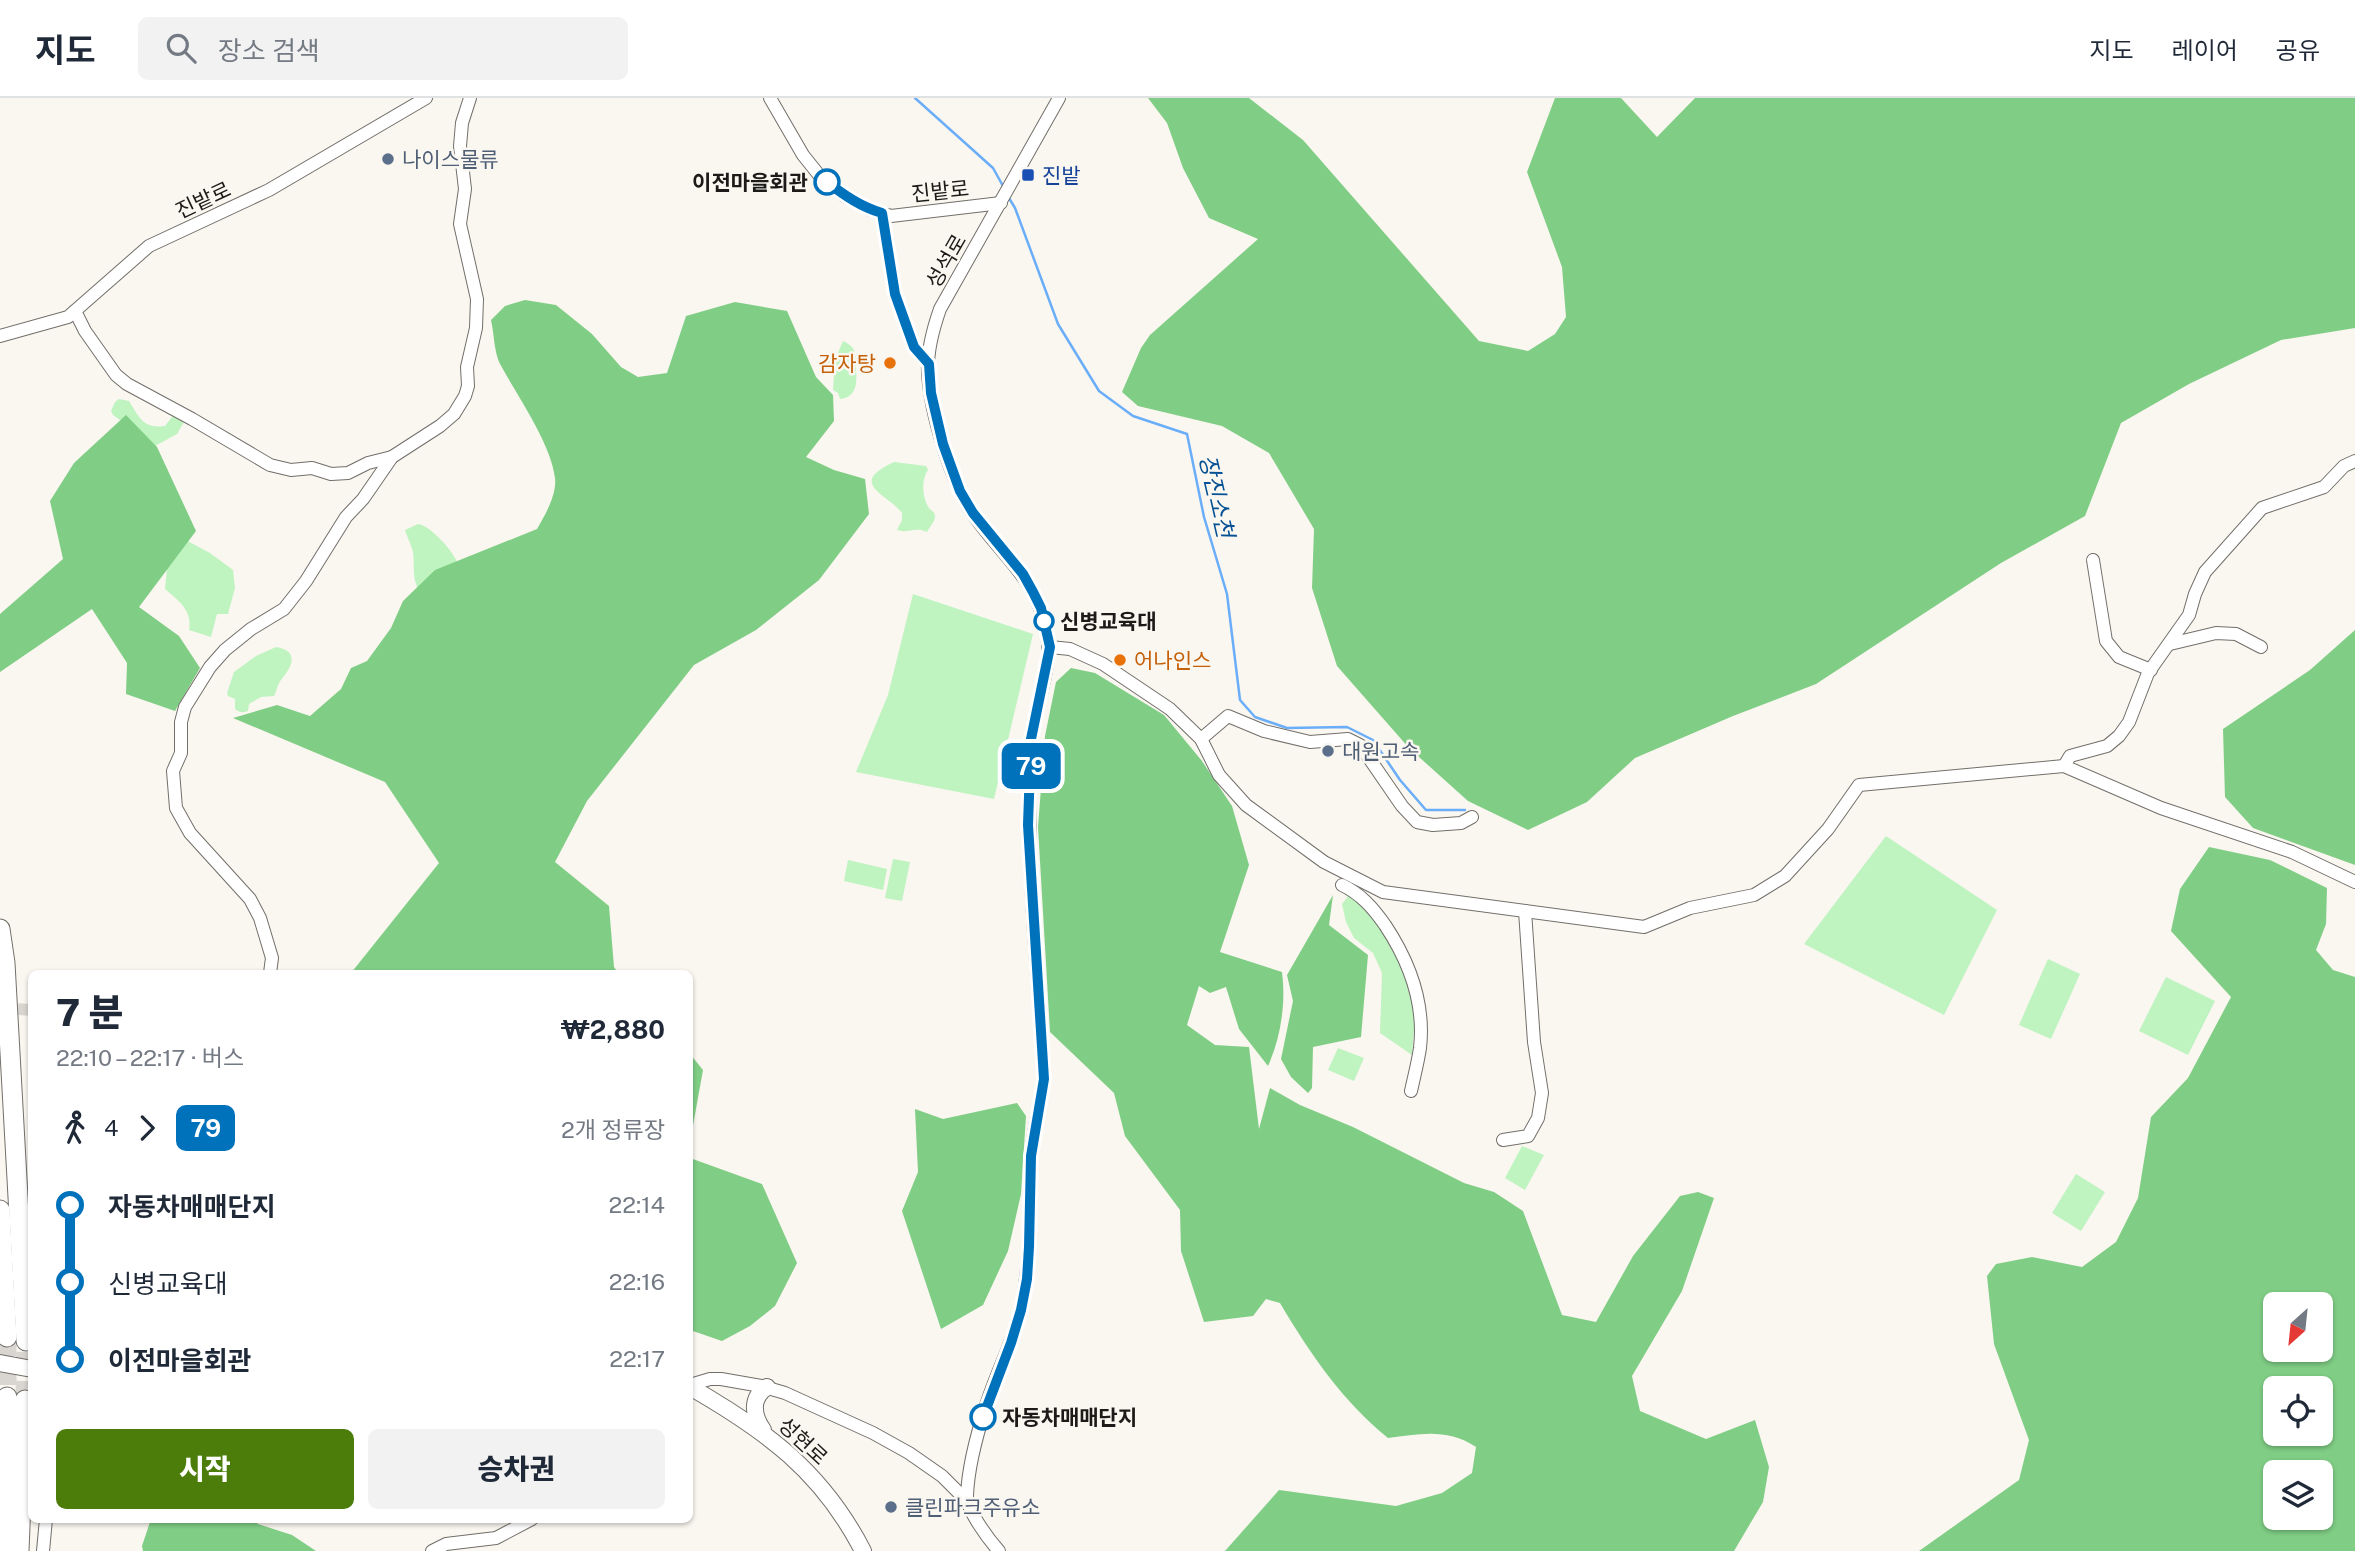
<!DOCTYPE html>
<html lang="ko">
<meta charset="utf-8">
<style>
:root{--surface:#fff;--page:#f2f2f3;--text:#1f2937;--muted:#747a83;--line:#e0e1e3;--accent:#4c7d0a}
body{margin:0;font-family:"Public Sans","Noto Sans KR",sans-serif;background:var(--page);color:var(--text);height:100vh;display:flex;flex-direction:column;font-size:26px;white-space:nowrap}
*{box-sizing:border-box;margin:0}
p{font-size:23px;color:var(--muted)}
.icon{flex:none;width:38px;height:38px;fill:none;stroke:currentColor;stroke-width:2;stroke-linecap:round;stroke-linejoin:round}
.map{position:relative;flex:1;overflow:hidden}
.sheet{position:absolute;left:28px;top:872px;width:665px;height:553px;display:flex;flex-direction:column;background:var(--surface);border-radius:10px;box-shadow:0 2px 5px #0004}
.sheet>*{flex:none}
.badge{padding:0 14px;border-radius:10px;font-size:24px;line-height:46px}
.needle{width:46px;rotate:207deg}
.controls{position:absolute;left:2263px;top:1194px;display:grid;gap:14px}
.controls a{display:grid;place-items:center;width:70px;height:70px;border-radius:10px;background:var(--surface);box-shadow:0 2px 5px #0004;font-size:35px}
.map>.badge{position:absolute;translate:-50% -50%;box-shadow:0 0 0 4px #fff}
.legs{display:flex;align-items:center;gap:10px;height:77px;padding:0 28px;font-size:23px}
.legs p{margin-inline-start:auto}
.head{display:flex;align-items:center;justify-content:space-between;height:119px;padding:0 28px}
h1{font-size:38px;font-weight:800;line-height:52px}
.button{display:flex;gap:14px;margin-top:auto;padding:14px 28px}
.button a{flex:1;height:80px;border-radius:10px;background:var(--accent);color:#fff;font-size:28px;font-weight:800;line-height:80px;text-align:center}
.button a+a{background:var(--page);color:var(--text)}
ul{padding:0 28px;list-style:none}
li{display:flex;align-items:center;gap:24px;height:77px;font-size:26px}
li i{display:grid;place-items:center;width:10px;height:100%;margin:0 9px;background:currentColor}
li i::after{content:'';width:18px;height:18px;margin:-9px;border:5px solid;border-radius:50%;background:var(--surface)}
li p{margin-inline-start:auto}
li:first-child i{background:linear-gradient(#0000 50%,currentColor 0)}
li:last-child i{background:linear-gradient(currentColor 50%,#0000 0)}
header{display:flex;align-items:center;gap:42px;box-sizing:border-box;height:98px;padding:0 35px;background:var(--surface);border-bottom:2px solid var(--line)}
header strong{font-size:33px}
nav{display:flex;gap:38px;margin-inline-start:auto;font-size:24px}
.search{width:490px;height:63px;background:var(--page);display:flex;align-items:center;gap:18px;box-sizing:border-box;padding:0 24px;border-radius:10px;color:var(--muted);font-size:26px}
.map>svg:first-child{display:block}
</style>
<header>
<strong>지도</strong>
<div class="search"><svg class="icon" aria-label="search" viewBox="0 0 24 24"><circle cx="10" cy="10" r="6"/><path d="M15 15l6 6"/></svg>장소 검색</div>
<nav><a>지도</a><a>레이어</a><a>공유</a></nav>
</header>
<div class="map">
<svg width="2355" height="1453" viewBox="0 0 2355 1453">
<rect width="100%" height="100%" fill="#faf6f0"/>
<g fill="#bff4c1">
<path d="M 843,243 C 858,250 855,257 856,271 C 857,285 857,299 840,301 L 838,295 L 833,292 L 834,277 L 831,274 L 835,266 L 832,268 L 827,266 L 828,259 L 837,257 Z"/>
<path d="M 119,301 L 129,303 C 139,319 143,331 165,328 L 175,315 L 184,324 L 177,336 L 155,348 L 113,317 L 111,313 L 115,304 Z"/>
<path d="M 894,364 L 926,368 L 928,372 C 921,381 922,400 929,410 C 932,414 935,413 935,419 C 935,423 929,430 927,434 C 916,428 907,436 897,432 L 902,422 L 902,415 C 888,396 846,386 894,364 Z"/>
<path d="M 418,426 C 430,427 454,454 458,466 L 421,495 C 411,481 415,470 413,454 C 411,446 407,439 405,432 Z"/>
<path d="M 180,439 L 210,455 L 233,472 L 235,490 L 228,516 L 217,516 L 211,539 L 189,532 C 193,513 178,502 165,491 L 168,461 Z"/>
<path d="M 913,496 L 1033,536 L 994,701 L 856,674 L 888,597 Z"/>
<path d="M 276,549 C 301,553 291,570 281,582 C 277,587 277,593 274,598 L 261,599 L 249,606 L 248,613 C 242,615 240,615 235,611 L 235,601 L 228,598 L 227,595 L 234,574 L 256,558 Z"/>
<path d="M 1886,738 L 1997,812 L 1944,917 L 1804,846 Z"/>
<path d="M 893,761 L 910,764 L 902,803 L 885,800 Z"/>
<path d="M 848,762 L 887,771 L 883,792 L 844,783 Z"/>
<path d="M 1353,792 L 1390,836 L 1409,883 L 1415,918 L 1412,957 L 1380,935 L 1382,875 L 1373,855 L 1354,840 L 1346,824 L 1342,806 Z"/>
<path d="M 2048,861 L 2080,876 L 2051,941 L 2019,927 Z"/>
<path d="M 2166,879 L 2215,903 L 2188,957 L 2139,933 Z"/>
<path d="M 1338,950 L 1364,960 L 1354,983 L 1328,972 Z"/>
<path d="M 1522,1048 L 1544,1057 L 1525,1092 L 1505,1080 Z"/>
<path d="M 2076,1076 L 2105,1094 L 2081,1133 L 2052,1115 Z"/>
</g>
<g fill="#80ce85" fill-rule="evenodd">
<path d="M 1148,0 L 1249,0 L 1303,42 L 1479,243 L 1528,253 L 1555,236 L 1566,219 L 1562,169 L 1527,74 L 1555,0 L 1621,0 L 1657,39 L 1695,0 L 2355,0 L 2355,230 L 2281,242 L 2189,286 L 2121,325 L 2085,418 L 2001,465 L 1816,586 L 1733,618 L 1635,660 L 1587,704 L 1528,732 L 1468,703 L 1409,650 L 1337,568 L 1312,490 L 1314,431 L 1269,355 L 1222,328 L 1138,308 L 1122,294 L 1141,250 L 1150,237 L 1258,141 L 1209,120 L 1183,70 L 1167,25 Z"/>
<path d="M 525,202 L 556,207 L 592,236 L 621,269 L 638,279 L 667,275 L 686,218 L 735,204 L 787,213 L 816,279 L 833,297 L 834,323 L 806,359 L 834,372 L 865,381 L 869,416 L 819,482 L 756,532 L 694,567 L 587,703 L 555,764 L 609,808 L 614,869 L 618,875 L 351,875 L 439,765 L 385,684 L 233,620 L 277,607 L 310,618 L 341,591 L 351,570 L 367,563 L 391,530 L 403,503 L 435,472 L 537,431 C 545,417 557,397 555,380 C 551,345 516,296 499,264 C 494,252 494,235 491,222 L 505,208 Z"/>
<path d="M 126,317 L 157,349 L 196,433 L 139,509 L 179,538 L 200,570 L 175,613 L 126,596 L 127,565 L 92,511 L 0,574 L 0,516 L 63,461 L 50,403 L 74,365 Z"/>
<path d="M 2355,532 L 2355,767 L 2253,730 L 2225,699 L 2223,631 L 2310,572 Z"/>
<path d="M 1071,570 L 1095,575 L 1164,617 L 1202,663 L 1232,708 L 1249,767 L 1220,854 L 1282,874 C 1286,905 1281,939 1268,968 L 1239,931 L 1226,889 L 1210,895 L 1199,888 L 1187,927 L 1215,947 L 1249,949 L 1259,1031 L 1270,990 L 1300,1007 L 1353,1029 L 1464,1085 L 1494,1094 L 1523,1113 L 1562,1217 L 1596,1224 L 1633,1158 L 1680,1098 L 1698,1094 L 1714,1100 L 1682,1193 L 1632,1278 L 1640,1313 L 1706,1341 L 1755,1322 L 1769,1369 L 1763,1404 L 1734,1453 L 1225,1453 L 1279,1392 L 1396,1408 L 1442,1395 L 1472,1375 L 1476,1349 C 1447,1330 1420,1336 1388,1340 C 1343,1304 1309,1254 1280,1205 L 1266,1201 L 1253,1218 L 1204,1224 L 1181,1153 L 1180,1112 L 1125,1038 L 1114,995 L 1050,934 L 1038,729 L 1045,638 L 1056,584 Z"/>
<path d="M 2209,749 L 2270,762 L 2327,790 L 2326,826 L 2316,852 L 2333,872 L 2355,879 L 2355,1453 L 1919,1453 L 2019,1382 L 2029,1342 L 1994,1246 L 1987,1178 L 1996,1166 L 2032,1159 L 2082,1169 L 2116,1144 L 2138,1100 L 2151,1019 L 2188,980 L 2231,899 L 2171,833 L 2180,791 ZM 2275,1206 L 2320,1206 L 2320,1251 L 2275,1251 ZM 2275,1290 L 2320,1290 L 2320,1335 L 2275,1335 ZM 2275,1374 L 2320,1374 L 2320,1419 L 2275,1419 Z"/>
<path d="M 1333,797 L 1329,827 L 1368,857 L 1361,939 L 1313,949 L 1312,990 L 1308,995 L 1291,979 L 1281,961 L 1293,903 L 1287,877 Z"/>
<path d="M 690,956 L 703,972 L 690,1044 Z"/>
<path d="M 1017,1005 L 1026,1018 L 1021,1096 L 1008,1153 L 983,1207 L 941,1231 L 902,1113 L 918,1074 L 915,1011 L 943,1021 Z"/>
<path d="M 690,1060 L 762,1086 L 797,1165 L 775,1208 L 750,1228 L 722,1243 L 690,1232 Z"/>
<path d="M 151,1421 L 252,1421 L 258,1426 L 292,1437 L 316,1453 L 143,1453 L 142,1448 Z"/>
</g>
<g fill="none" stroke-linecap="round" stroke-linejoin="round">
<g stroke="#6aaef9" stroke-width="2.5">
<path d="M 915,0 L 993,70 L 1003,88"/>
<path d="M 1009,100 L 1015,110 L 1058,226 L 1099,293 L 1133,318 L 1187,336 L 1204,419 L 1227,496 L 1240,602 L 1255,619 L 1287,630 L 1347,629 L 1373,642 L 1400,682 L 1426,712 L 1465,712"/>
</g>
<path stroke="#d9d5d0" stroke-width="12" stroke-dasharray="12 6" stroke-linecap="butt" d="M 0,910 L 32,912"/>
<g stroke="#d9d5d0" stroke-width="19" stroke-dasharray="19 10" stroke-linecap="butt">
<path d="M 7,1239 L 7,1299"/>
<path d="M 25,1302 L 26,1243"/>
</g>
<g stroke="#726f6a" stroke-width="14">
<g id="minor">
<path d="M 770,0 L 803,57 L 819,77 L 845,98 L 871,112 L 891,118 L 1001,105"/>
<path d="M 882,115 L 895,196 L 914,249 L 928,266"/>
<path d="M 75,213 L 85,233 L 116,277 L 127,286 L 192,321 L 270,367 L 291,372 L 312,370 L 331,376 L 348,375 L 368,365 L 392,359 L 440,328 L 454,316 L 465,298 L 468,288 L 467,269 L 476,230 L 477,201 L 460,126 L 465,91 L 460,48 L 462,25 L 470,0"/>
<path d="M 0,238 L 68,219 L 149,148 L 269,92 L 426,0"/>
<path d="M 2093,462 L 2106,543 L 2119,559 L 2151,572"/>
<path d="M 2170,546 L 2216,535 L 2236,536 L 2261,549"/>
<path d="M 1050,549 L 1070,551 L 1103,566 L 1170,611 L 1201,641 L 1219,677 L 1246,707 L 1324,764 L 1383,794 L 1644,829 L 1690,810 L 1754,797 L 1785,778 L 1828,731 L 1859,687 L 2064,668 L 2161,710 L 2292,754 L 2355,784"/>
<path d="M 1201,641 L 1228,618 L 1264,633 L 1310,644 L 1348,641 L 1360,647 L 1402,708 L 1417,724 L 1433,727 L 1461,725 L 1472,719"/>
<path d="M 2064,668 L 2070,658 L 2107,648 L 2119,638 L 2129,624 L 2148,575 L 2189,517 L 2195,496 L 2205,474 L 2262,410 L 2324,389 L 2344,368 L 2355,363"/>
<path d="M 1342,787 C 1361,796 1373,810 1385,827 C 1409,863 1425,906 1420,950 C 1418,964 1414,979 1411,993"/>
<path d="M 270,875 L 272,860 L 260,820 L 250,801 L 190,735 L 176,710 L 173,673 L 181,655 L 181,624 L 185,609 L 210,569 L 225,552 L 251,531 L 284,511 L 306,483 L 346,419 L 363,401 L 392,359"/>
<path d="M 1503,1042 L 1528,1038 L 1538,1020 L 1542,995 L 1534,944 L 1525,813"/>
<path d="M 690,1287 L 710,1281 L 721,1281 L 761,1288 L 785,1295 L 873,1335 L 909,1355 L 942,1378 L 966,1402"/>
<path d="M 43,1453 L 46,1421"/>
<path d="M 432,1453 L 446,1446 L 496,1440 L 532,1421"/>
<path d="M 999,1453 C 989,1442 966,1411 967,1398 C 968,1368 977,1336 986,1308 C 996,1275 1013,1245 1021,1210 C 1032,1161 1028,1111 1031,1061 C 1032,1035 1040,1010 1043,984 C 1045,969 1042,953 1041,938 C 1035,841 1025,743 1031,645 C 1034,607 1055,568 1046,530 C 1035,479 1000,456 973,416 C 951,384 930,314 928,274 C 927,253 933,231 940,211 L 1059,0"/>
</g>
</g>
<g stroke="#726f6a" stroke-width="18">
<g id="major">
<path d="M 0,1265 L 32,1271"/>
<path d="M 690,1289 C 765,1332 822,1373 863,1453"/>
<path d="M 763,1332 C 753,1318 750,1300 767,1289"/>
</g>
</g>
<g stroke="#726f6a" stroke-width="21">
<g id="highway">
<path d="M 0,831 L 5,865 L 26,1243"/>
<path d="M 0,1112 L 7,1239"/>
<path d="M 2,1453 L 7,1299"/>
<path d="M 19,1453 L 25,1302"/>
</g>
</g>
<use href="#minor" stroke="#fff" stroke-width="12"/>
<use href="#major" stroke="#fff" stroke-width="16"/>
<use href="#highway" stroke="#fff" stroke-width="19"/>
</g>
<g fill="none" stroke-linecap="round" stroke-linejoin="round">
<g stroke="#fff" stroke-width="16">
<path id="line-1" d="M 827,84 C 844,97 861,109 882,115 L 895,196 L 914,249 L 929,266 L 931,295 L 943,346 L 960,393 L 973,415 L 1023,476 L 1033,494 L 1041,510 L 1050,549 L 1031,641 L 1028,727 L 1044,981 L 1031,1058 L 1029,1149 L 1027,1181 L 1021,1212 L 1011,1245 L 983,1319"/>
</g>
<use href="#line-1" stroke="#0072bc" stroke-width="10"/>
</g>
<g fill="#5c6f8a" stroke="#faf6f0" stroke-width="2.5">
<circle cx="388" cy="61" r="7"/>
<circle cx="1328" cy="653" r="7"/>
<circle cx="891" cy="1409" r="7"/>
</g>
<rect fill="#1a4fb4" stroke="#faf6f0" stroke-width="2.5" x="1021" y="70" width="14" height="14" rx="3.5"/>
<g fill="#fff" stroke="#0072bc" stroke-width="3.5">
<circle cx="827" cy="84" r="12"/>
<circle cx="1044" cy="523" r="9"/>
<circle cx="983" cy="1319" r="12"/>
</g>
<g fill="#e8710a" stroke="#faf6f0" stroke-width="2.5">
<circle cx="890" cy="265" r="7"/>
<circle cx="1120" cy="562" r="7"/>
</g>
<g text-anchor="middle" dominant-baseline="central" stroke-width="5" stroke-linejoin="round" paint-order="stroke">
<g font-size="21" fill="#4e5e75" stroke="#faf6f0" text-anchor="start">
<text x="402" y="61">나이스물류</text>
<text x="1342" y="653">대원고속</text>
<text x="905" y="1409">클린파크주유소</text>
</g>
<g font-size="21" fill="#164399" stroke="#faf6f0" text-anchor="start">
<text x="1042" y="77">진밭</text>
</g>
<g font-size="21" font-weight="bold" fill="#1c1b19" stroke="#faf6f0" text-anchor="start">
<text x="808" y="84" text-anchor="end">이전마을회관</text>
<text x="1060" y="523">신병교육대</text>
<text x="1002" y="1319">자동차매매단지</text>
</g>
<g font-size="21" fill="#1c1b19" stroke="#faf6f0">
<text transform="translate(940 93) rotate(-6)">진밭로</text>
<text transform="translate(203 102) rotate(-25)">진밭로</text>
<text transform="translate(946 163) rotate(-60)">성석로</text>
<text transform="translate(803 1343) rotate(43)">성현로</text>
</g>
<g font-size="21" fill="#c56008" stroke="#faf6f0" text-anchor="end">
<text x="876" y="265">감자탕</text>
<text x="1134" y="562" text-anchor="start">어나인스</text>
</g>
<g font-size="23" font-style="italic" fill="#045194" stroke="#faf6f0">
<text transform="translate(1217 398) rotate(77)">장진소천</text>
</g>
</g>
</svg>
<div class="controls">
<a><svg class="needle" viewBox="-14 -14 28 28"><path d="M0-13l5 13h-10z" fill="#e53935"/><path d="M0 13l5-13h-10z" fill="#747a83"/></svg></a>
<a><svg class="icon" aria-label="locate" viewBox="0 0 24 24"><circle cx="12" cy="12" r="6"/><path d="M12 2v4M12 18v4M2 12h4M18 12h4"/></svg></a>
<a><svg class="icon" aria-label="layers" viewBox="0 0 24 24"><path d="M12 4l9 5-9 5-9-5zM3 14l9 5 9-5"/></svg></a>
</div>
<b class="badge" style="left:1031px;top:668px;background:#0072bc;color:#fff">79</b>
<section class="sheet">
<div class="head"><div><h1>7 분</h1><p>22:10 – 22:17 · 버스</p></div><b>₩2,880</b></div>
<div class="legs"><svg class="icon" aria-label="walk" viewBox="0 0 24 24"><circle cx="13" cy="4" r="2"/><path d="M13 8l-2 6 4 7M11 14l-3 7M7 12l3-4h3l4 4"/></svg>4<svg class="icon" aria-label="forward" viewBox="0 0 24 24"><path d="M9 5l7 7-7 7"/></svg><b class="badge" style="background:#0072bc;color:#fff">79</b><p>2개 정류장</p></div>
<ul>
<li><i style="color:#0072bc"></i><b>자동차매매단지</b><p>22:14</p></li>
<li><i style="color:#0072bc"></i><span>신병교육대</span><p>22:16</p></li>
<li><i style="color:#0072bc"></i><b>이전마을회관</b><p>22:17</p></li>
</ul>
<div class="button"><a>시작</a><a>승차권</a></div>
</section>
</div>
